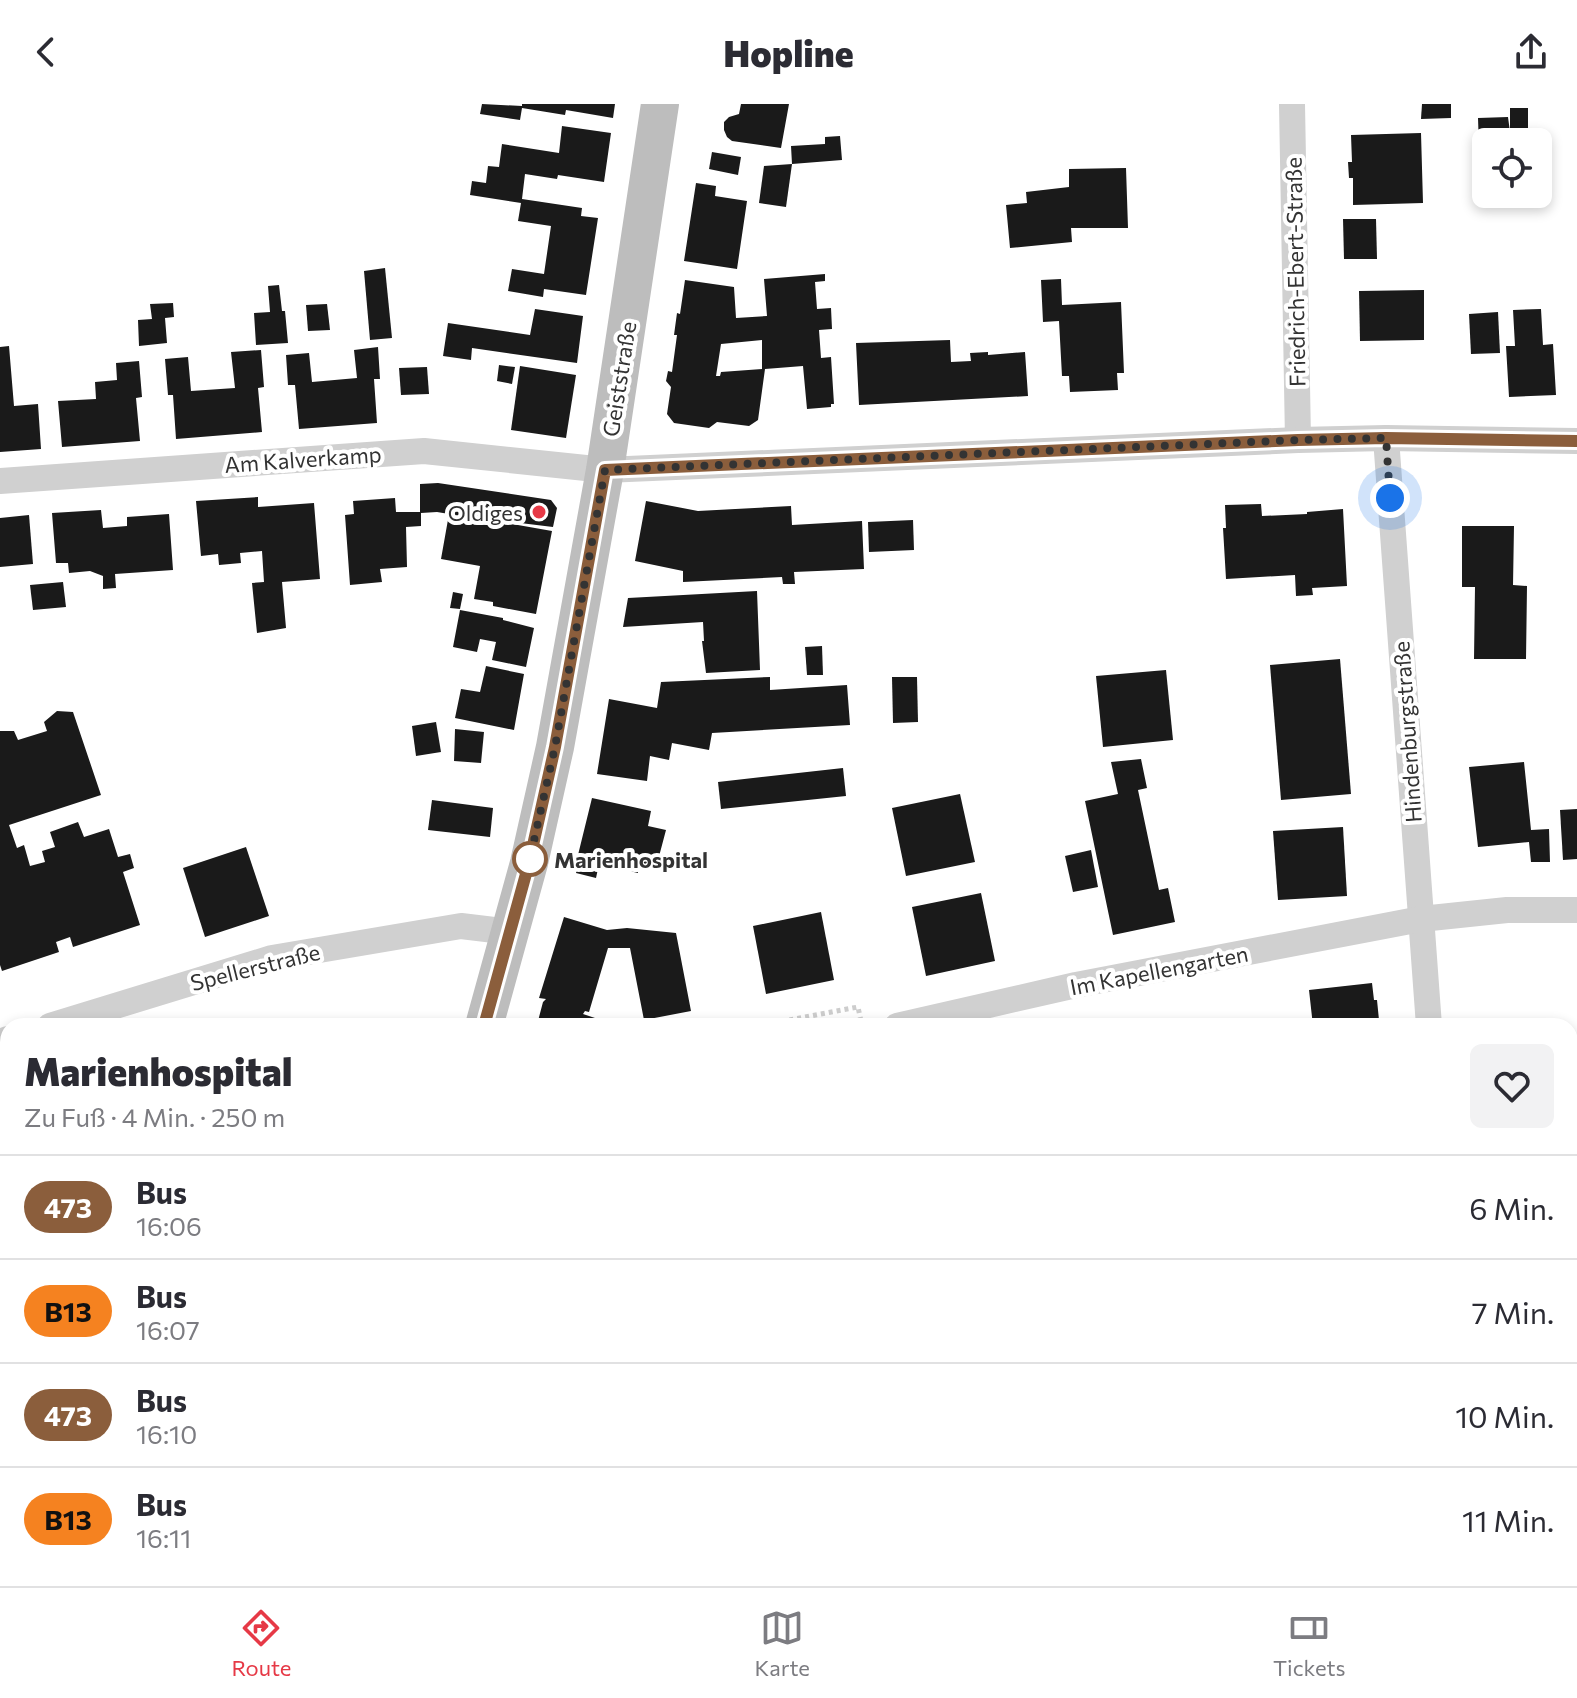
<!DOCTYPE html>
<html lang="de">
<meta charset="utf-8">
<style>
:root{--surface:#fff;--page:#f2f2f3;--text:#2b2b33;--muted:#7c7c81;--line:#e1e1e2;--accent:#e63946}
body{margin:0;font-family:Commissioner,sans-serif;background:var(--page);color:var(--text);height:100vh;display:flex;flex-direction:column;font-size:30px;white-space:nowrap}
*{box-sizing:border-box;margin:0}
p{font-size:26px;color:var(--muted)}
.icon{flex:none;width:44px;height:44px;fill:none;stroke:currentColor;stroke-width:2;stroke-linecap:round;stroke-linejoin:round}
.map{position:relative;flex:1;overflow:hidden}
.details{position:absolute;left:0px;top:914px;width:1578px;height:568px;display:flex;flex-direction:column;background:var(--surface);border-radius:24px 24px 0 0;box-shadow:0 4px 12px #0003}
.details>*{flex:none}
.badge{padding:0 16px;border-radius:26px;font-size:28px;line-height:52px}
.buttons{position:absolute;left:1472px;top:24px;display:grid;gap:16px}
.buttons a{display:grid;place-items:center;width:80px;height:80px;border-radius:12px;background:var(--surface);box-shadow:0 4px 12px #0003;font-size:40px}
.you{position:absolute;width:40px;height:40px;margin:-20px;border:6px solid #fff;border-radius:50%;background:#1a73e8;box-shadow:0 0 0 12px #1a73e833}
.map>.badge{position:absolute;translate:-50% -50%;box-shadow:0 0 0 4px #fff}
.round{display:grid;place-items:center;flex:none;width:84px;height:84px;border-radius:12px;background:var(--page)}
.summary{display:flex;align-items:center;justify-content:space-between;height:136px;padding:0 24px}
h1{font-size:38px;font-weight:800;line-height:60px}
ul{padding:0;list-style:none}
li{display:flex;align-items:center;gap:24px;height:104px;padding:0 24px;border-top:2px solid var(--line)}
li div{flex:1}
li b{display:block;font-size:30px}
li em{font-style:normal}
li .badge{min-width:88px;font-weight:700;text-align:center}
header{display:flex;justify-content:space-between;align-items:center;height:104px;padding:0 24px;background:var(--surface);font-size:36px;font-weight:800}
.menu{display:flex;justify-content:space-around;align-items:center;height:112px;border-top:2px solid var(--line);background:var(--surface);font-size:22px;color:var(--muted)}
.menu a{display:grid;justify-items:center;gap:4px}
.menu .selected{color:var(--accent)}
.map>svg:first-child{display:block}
</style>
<header><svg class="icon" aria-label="back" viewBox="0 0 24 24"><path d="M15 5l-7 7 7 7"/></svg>Hopline<svg class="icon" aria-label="share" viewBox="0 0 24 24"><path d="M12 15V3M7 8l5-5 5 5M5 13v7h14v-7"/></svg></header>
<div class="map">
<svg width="1577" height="1482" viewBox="0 0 1577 1482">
<rect width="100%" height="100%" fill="#fff"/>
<g fill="#1a1a1a" fill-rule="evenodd">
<path d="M 482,0 L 522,2 L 522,0 L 615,0 L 613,14 L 566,6 L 565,11 L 522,4 L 520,16 L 480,10 Z"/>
<path d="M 741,0 L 789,0 L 781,44 L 732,37 L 727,33 L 724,26 L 724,18 L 729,13 L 739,10 Z"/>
<path d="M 1422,0 L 1451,0 L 1451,14 L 1421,15 Z"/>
<path d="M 1510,4 L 1528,4 L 1528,38 L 1486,38 L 1486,44 L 1479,44 L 1478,14 L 1508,13 L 1510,28 Z"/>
<path d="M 562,22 L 611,29 L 604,78 L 558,71 L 557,75 L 525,70 L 522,95 L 582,104 L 581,112 L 598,114 L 586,191 L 544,185 L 543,193 L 508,187 L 512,165 L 544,170 L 551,122 L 518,117 L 521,99 L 470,91 L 472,77 L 486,79 L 488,62 L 499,63 L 502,40 L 559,49 Z"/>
<path d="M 1421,29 L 1423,99 L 1353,101 L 1353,74 L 1349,74 L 1348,58 L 1352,58 L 1351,31 Z"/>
<path d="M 840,32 L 842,56 L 792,60 L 791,42 L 825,40 L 825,33 Z"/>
<path d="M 712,48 L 741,53 L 738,71 L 709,65 Z"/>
<path d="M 792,60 L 786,103 L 759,99 L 764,62 Z"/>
<path d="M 1126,64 L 1128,124 L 1071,124 L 1072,138 L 1010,144 L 1006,101 L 1027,99 L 1026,88 L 1069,83 L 1069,65 Z"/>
<path d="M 696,79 L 716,82 L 715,92 L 747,97 L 737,165 L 684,157 Z"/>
<path d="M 1343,115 L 1376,115 L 1377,155 L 1344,155 Z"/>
<path d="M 385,164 L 392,234 L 370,236 L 364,167 Z"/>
<path d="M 825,170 L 825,177 L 815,178 L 817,205 L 831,204 L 832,225 L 819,226 L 821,254 L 831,253 L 834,300 L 831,300 L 831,303 L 807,305 L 803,262 L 765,265 L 758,316 L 749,322 L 717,318 L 709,324 L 674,319 L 667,310 L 671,283 L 666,277 L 668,267 L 672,268 L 677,231 L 674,231 L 677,209 L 680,210 L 685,176 L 734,183 L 736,214 L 767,212 L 764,175 ZM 762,236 L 762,265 L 721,268 L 720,272 L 716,272 L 721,240 Z"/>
<path d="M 1061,175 L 1062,201 L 1121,198 L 1124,269 L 1117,269 L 1118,286 L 1070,288 L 1069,272 L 1062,272 L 1059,217 L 1043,218 L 1041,176 Z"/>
<path d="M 279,181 L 282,207 L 285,207 L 288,239 L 256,241 L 254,209 L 270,208 L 268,182 Z"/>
<path d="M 1424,186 L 1424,236 L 1360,237 L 1359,187 Z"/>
<path d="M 173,199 L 174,213 L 165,214 L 167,239 L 139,242 L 138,216 L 152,215 L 150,200 Z"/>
<path d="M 327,200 L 330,226 L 308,227 L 306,201 Z"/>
<path d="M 535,205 L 583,212 L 577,259 L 472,244 L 471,256 L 443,252 L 448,219 L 530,231 Z"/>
<path d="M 1541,205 L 1543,241 L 1553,240 L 1556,291 L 1509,293 L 1506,242 L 1515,242 L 1513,206 Z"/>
<path d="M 1498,208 L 1500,249 L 1471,250 L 1469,210 Z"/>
<path d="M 950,236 L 951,258 L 971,257 L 970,249 L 988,248 L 988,251 L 1025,248 L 1028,292 L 859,301 L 856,239 Z"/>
<path d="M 9,242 L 14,302 L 38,300 L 41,345 L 0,348 L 0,243 Z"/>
<path d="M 378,243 L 380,275 L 374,275 L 377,319 L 299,325 L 295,281 L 288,281 L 286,251 L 309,249 L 312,278 L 357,274 L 354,246 Z"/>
<path d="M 261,246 L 264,283 L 258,284 L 262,328 L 176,335 L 173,291 L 168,291 L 165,255 L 188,253 L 191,287 L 235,284 L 231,248 Z"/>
<path d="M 139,257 L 142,293 L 136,294 L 140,337 L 62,343 L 58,297 L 96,295 L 95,278 L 117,276 L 116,259 Z"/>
<path d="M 499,261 L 515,263 L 512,280 L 497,277 Z"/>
<path d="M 520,262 L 576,271 L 566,334 L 511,326 Z"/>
<path d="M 427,263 L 429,290 L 401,291 L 399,264 Z"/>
<path d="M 438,379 L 551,396 L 557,404 L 553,423 L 473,413 L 552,427 L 536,510 L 493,502 L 493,498 L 474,495 L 480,462 L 441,455 L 449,410 L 437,408 L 421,409 L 421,422 L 406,423 L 407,463 L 380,465 L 382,478 L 350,481 L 345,411 L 354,410 L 353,397 L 395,394 L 396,408 L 420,408 L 420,380 Z"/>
<path d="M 258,393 L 258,403 L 314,399 L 320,475 L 282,478 L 286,524 L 257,529 L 252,479 L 264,478 L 262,447 L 240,449 L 241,459 L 219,461 L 218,450 L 201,452 L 196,397 Z"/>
<path d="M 646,397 L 698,407 L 791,402 L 792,421 L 862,417 L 864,465 L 794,468 L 795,480 L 783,480 L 782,473 L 683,478 L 683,467 L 635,457 Z"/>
<path d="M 1261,400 L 1262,412 L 1307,410 L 1307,408 L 1343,405 L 1347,482 L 1312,484 L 1313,491 L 1296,492 L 1295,471 L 1226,475 L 1223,424 L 1226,424 L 1225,401 Z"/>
<path d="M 101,406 L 103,424 L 127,422 L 127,413 L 169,410 L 173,466 L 115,470 L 116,484 L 103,485 L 103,472 L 90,467 L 69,469 L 68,459 L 56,459 L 52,409 Z"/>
<path d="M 29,411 L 33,460 L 0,463 L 0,414 Z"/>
<path d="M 913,416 L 914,446 L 869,448 L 868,418 Z"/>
<path d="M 1462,422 L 1514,422 L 1513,481 L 1527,482 L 1526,555 L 1474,555 L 1475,483 L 1462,483 Z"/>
<path d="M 63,478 L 66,503 L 33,506 L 30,481 Z"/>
<path d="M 757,487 L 760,566 L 706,569 L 702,537 L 704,537 L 703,518 L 623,523 L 628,494 Z"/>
<path d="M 453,488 L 463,490 L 460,505 L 450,504 Z"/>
<path d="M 460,506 L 503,514 L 503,516 L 534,524 L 526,563 L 492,556 L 496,538 L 480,535 L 477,548 L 453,543 Z"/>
<path d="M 822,542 L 823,571 L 807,571 L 805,543 Z"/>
<path d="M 1340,555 L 1351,690 L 1281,696 L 1270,561 Z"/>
<path d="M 486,562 L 524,570 L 514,626 L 455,614 L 461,585 L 480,588 Z"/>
<path d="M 1166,566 L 1173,636 L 1103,643 L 1096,572 Z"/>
<path d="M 770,573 L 770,586 L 847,581 L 850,621 L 712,629 L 709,646 L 672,639 L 669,656 L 650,652 L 647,677 L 597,670 L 609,595 L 657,604 L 661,578 Z"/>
<path d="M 892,573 L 917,573 L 918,618 L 893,619 Z"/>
<path d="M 57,607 L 73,608 L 101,691 L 9,721 L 17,744 L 24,741 L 30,762 L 45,758 L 42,747 L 55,743 L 50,728 L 78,718 L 84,733 L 109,725 L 118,753 L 130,750 L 134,764 L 123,768 L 140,821 L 73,843 L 70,833 L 56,838 L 59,848 L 2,867 L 0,861 L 0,627 L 14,627 L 18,636 L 47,627 L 44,618 Z"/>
<path d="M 436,618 L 441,648 L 416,652 L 412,622 Z"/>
<path d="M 455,625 L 484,628 L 481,659 L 454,657 Z"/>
<path d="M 1141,655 L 1147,684 L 1138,686 L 1159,786 L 1168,784 L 1175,818 L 1113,831 L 1085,697 L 1118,690 L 1111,658 Z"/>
<path d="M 1524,658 L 1531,726 L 1549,725 L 1550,758 L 1531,758 L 1529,738 L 1478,743 L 1469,663 Z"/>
<path d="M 843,664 L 846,692 L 721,705 L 718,678 Z"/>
<path d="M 960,690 L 975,758 L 906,772 L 892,704 Z"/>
<path d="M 592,694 L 651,707 L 648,722 L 666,726 L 657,760 L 654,764 L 649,765 L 638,764 L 638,769 L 599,760 L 596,774 L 576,769 L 579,756 L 577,755 Z"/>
<path d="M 432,696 L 493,704 L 490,733 L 428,726 Z"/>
<path d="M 1577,705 L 1577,755 L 1563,756 L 1560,706 Z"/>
<path d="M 1343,723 L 1347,792 L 1278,796 L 1273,727 Z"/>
<path d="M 246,743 L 269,812 L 205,833 L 183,764 Z"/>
<path d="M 1091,746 L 1098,783 L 1073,788 L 1065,752 Z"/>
<path d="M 981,789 L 995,857 L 926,872 L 912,803 Z"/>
<path d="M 821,808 L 834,876 L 766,890 L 753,822 Z"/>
<path d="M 564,813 L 607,826 L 627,824 L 676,829 L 691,907 L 644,916 L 630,844 L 608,844 L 589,908 L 585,907 L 583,910 L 601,916 L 599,922 L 555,922 L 538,917 L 543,898 L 546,895 L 539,894 Z"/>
<path d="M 1372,879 L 1374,896 L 1377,896 L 1379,916 L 1376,916 L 1377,922 L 1313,922 L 1309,886 Z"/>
<path d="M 1530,915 L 1531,922 L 1484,922 L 1484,920 Z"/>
<path d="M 8,978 L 8,1085 L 7,1086 L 0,1058 L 0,980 Z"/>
<path d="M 8,1175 L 8,1449 L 0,1451 L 0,1177 Z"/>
<path d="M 1570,1179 L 1577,1201 L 1577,1222 L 1570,1224 Z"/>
<path d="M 1577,1271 L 1577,1318 L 1576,1318 L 1570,1295 L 1570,1273 Z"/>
<path d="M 1577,1349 L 1577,1395 L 1576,1396 L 1572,1381 L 1574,1380 L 1570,1367 L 1570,1351 Z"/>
<path d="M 259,1474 L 308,1474 L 309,1482 L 261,1482 Z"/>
<rect x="372" y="1474" width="63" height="8"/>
<path d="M 819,1474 L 878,1474 L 880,1482 L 821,1482 Z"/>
<path d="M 1026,1474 L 1079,1474 L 1080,1479 L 1073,1480 L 1073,1482 L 1028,1482 Z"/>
<path d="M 1476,1474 L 1496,1474 L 1498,1482 L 1454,1482 Z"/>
</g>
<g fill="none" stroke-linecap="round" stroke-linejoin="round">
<path stroke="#cdcdcd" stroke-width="5" stroke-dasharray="4 4" stroke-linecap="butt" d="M 758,922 L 858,903 L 862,922"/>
<g stroke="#d0d0d0" stroke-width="26">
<path d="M 1292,0 L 1298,336"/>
<path d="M 1386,334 L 1429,922"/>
<path d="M 0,377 L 424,347 L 605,366 L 1298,336 L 1386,334 L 1577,337"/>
<path d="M 50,922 L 272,854 L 461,822 L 511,828"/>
<path d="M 897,922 L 1076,881 L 1421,815 L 1507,806 L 1577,806"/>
<path d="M 0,938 L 8,935"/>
<path d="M 991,1474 L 993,1482"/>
<path d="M 1546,1474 L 1548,1482"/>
<path d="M 56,1482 L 84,1474"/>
</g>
<g stroke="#bdbdbd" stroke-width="38">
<path d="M 484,922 L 529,759 L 555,643 L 605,366 L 660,0"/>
<path d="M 343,1474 L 344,1482"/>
</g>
</g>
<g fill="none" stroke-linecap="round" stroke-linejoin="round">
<g stroke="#fff" stroke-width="18">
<path id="line" d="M 484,922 L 529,759 L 555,643 L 605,366 L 1298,336 L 1386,334 L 1577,337"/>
</g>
<use href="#line" stroke="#8b5e3c" stroke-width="12"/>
<path stroke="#333" stroke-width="8" stroke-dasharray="0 14.4" d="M 530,755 L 529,759 L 555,643 L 605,366 L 1298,336 L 1386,334 L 1390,394"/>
</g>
<circle fill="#e63946" stroke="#fff" stroke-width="3" cx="539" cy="408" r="8"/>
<circle fill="#fff" stroke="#8b5e3c" stroke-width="4" cx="530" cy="755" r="16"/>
<g text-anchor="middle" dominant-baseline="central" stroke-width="8" stroke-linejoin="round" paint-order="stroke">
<g font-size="22" fill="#333" stroke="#fff">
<text transform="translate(1295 168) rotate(-91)">Friedrich-Ebert-Straße</text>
<text transform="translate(619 275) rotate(-81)">Geiststraße</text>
<text transform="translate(303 355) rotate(-4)">Am Kalverkamp</text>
<text transform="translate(1407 628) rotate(-94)">Hindenburgstraße</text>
<text transform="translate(255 863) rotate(-14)">Spellerstraße</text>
<text transform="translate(1159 866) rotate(-11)">Im Kapellengarten</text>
</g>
<g font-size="22" fill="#333" stroke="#fff" text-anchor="end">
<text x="523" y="408">Oldiges</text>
</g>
<g font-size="22" font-weight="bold" fill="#333" stroke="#fff" text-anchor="start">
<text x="554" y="755">Marienhospital</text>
</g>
</g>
</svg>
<div class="buttons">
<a><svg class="icon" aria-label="locate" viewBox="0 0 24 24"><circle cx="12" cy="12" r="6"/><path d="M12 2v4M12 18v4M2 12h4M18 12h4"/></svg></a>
</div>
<div class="you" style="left:1390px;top:394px"></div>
<section class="details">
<div class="summary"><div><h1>Marienhospital</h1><p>Zu Fuß · 4 Min. · 250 m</p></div><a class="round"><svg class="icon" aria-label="heart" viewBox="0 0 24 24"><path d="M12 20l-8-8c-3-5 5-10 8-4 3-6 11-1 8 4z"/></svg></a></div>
<ul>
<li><span class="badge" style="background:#8b5e3c;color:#fff">473</span><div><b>Bus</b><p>16:06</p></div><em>6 Min.</em></li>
<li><span class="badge" style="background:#f58220;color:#111">B13</span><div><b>Bus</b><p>16:07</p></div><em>7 Min.</em></li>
<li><span class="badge" style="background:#8b5e3c;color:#fff">473</span><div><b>Bus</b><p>16:10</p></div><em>10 Min.</em></li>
<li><span class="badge" style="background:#f58220;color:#111">B13</span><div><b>Bus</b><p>16:11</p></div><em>11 Min.</em></li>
</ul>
</section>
</div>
<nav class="menu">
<a class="selected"><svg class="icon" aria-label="directions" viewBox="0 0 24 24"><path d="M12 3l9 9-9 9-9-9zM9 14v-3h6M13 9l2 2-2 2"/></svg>Route</a>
<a><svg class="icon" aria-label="map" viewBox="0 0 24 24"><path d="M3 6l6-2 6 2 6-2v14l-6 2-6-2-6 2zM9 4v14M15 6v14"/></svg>Karte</a>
<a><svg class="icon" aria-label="tickets" viewBox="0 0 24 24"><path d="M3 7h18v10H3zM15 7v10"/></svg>Tickets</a>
</nav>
